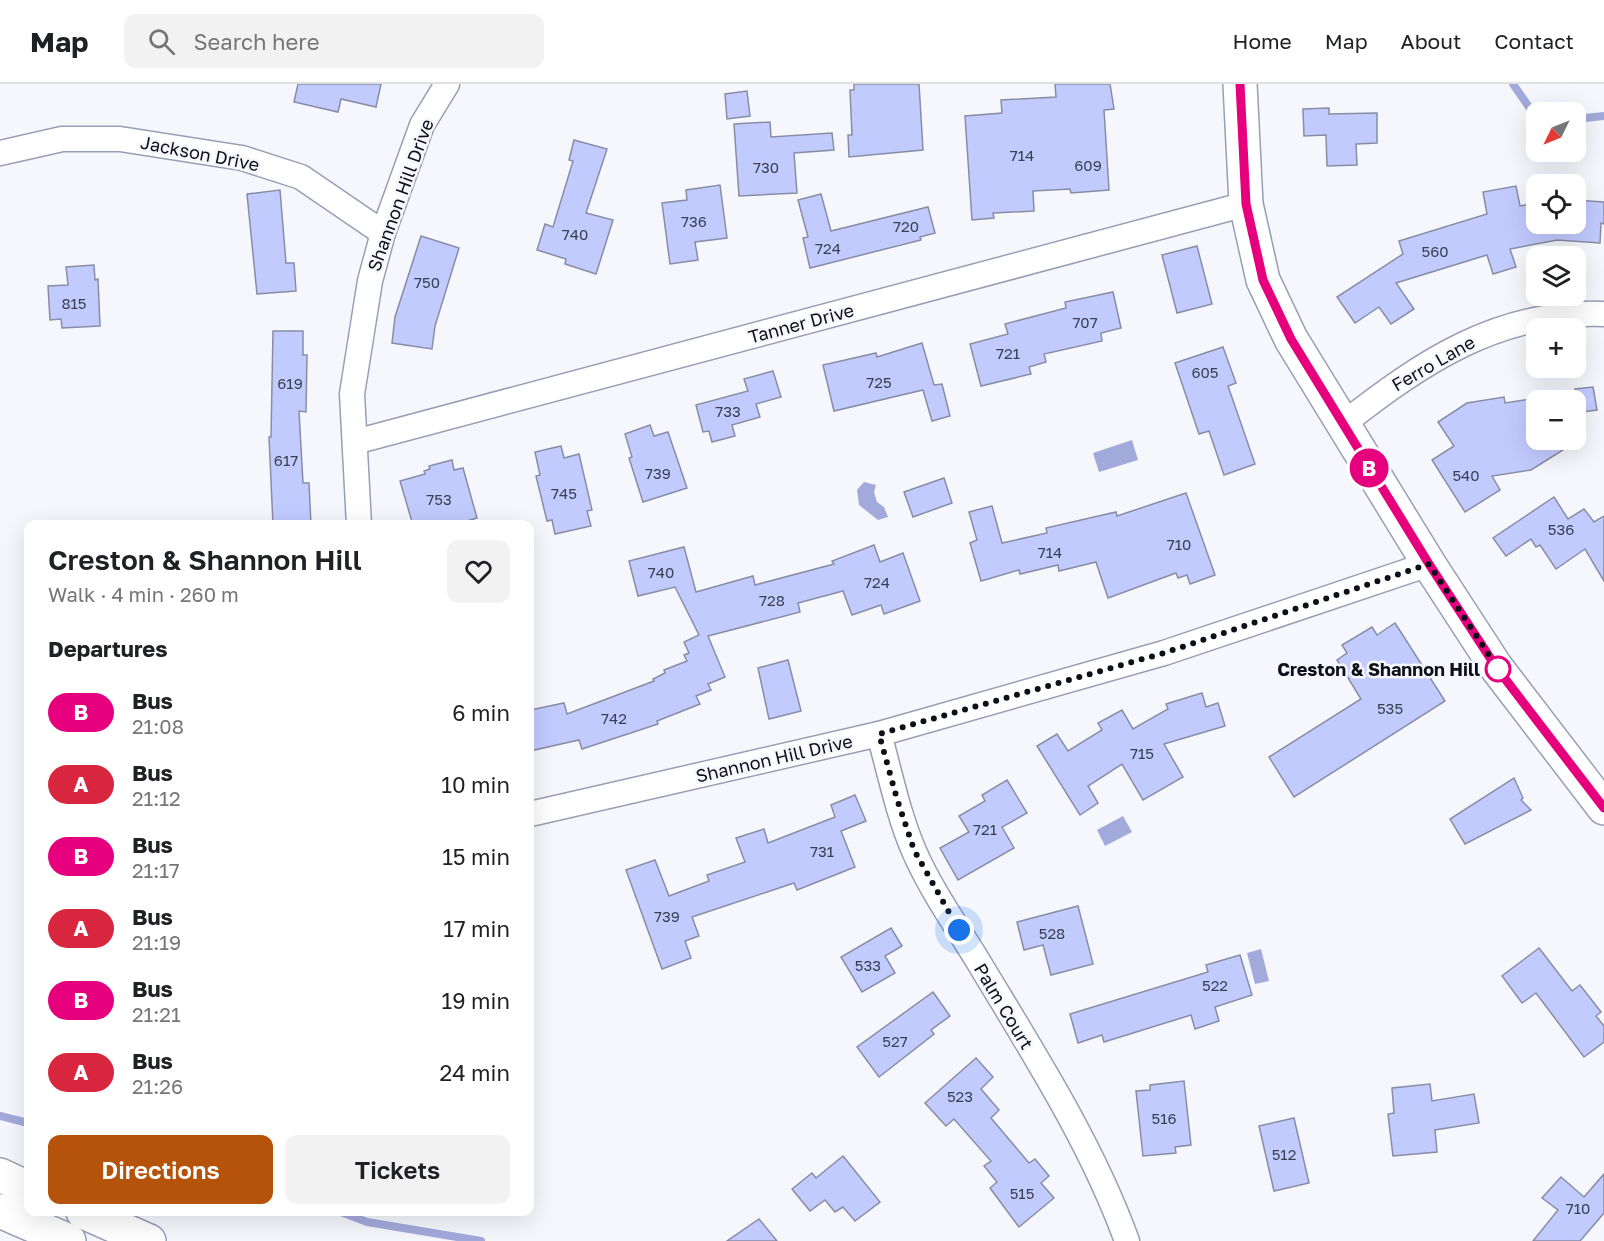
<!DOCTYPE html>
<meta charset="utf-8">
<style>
:root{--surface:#fff;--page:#f2f2f2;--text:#202124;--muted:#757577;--line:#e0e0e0;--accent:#b45309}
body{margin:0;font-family:"Golos Text",sans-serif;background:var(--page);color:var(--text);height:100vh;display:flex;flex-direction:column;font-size:22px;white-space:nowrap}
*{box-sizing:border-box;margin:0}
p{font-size:20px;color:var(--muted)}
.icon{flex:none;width:33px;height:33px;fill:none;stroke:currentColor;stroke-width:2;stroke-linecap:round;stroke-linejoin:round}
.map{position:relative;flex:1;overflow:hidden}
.drawer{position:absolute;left:24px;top:436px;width:510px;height:696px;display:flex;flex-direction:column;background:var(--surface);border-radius:12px;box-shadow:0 6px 24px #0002}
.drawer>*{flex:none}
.badge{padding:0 12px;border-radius:20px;font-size:21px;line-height:39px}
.needle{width:39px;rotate:227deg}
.controls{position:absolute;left:1526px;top:18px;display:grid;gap:12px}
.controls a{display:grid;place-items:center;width:60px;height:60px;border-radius:12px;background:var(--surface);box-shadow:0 6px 24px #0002;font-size:30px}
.you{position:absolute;width:30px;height:30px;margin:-15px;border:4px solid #fff;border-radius:50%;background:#1a73e8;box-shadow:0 0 0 9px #1a73e833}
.map>.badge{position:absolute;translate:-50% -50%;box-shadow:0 0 0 3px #fff}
h2{padding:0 24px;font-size:22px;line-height:54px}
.round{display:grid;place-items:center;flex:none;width:63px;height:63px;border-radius:12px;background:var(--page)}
.summary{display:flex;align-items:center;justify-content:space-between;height:102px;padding:0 24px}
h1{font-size:28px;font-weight:600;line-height:45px}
.cta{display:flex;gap:12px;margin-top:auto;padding:12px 24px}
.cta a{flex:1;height:69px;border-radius:12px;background:var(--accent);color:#fff;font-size:24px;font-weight:600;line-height:69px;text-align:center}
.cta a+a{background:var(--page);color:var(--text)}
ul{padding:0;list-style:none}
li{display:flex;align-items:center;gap:18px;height:72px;padding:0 24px}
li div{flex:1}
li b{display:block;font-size:22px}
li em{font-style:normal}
li .badge{min-width:66px;font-weight:700;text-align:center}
header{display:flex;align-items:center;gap:36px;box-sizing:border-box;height:84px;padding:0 30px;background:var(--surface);border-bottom:2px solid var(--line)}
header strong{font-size:28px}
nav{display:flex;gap:33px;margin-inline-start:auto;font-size:21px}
.search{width:420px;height:54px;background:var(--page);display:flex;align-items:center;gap:15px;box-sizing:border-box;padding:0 21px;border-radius:12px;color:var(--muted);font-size:22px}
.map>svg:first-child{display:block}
</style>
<header>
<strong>Map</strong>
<div class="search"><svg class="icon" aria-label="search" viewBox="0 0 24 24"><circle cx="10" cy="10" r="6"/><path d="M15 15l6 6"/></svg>Search here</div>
<nav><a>Home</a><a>Map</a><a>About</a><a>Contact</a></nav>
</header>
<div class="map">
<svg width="1604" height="1157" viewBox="0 0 1604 1157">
<rect width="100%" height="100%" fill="#f6f7fc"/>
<g fill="#a2aadc">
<path d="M 1132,356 L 1138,376 L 1099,388 L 1093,369 Z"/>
<path d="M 864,398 L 876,401 L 874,408 L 877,418 L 884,423 L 888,433 L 878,436 L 859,421 L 857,406 Z"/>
<path d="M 1123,732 L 1132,748 L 1105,762 L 1097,746 Z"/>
<path d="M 1261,865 L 1269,897 L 1255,900 L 1247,869 Z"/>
</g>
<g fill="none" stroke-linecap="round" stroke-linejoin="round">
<g stroke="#a2aadc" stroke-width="8">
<path d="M 1513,0 L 1531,26 L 1543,28"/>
<path d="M 1575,35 L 1604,32"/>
<path d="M 0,1032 L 28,1039"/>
<path d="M 341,1128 L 367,1138 L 481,1157"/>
</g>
</g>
<g fill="#c2cbfe" stroke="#888da5" stroke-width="1.5">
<path d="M 298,0 L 381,0 L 376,23 L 341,15 L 338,28 L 294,18 Z"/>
<path d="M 854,0 L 919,0 L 923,66 L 849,73 L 848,51 L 852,51 L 850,6 L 854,6 Z"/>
<path d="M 1055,0 L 1110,0 L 1114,25 L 1104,26 L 1109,106 L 1071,109 L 1070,105 L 1033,107 L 1034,127 L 993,129 L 994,134 L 972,136 L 965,32 L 1002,29 L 1001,16 L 1056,13 Z"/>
<path d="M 747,7 L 750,32 L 727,35 L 725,10 Z"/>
<path d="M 1329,24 L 1329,30 L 1377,29 L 1377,59 L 1356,60 L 1357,81 L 1327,82 L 1326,51 L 1304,52 L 1303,25 Z"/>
<path d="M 770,38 L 771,53 L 832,49 L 834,66 L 794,69 L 797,109 L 739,112 L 734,40 Z"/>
<path d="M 574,56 L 607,65 L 586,129 L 613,136 L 596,190 L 565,180 L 566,175 L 537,166 L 545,140 L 553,143 L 573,77 L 569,76 Z"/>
<path d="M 720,101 L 727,154 L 695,158 L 698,176 L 670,180 L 662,119 L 687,116 L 686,106 Z"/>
<path d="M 1516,102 L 1520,122 L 1536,119 L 1536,140 L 1575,140 L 1575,116 L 1604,118 L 1604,140 L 1601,139 L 1600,159 L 1557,156 L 1510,165 L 1516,183 L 1493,190 L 1487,171 L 1396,199 L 1414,225 L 1391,240 L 1379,223 L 1355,239 L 1337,213 L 1403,170 L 1399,157 L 1487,130 L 1483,108 Z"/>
<path d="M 280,106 L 286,179 L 294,179 L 296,207 L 257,210 L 247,110 Z"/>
<path d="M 821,110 L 831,147 L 928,123 L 935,149 L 920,153 L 921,156 L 810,184 L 803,154 L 808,153 L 798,116 Z"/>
<path d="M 421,152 L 459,164 L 435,242 L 432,265 L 392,259 L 395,233 Z"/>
<path d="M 1197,162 L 1212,220 L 1177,229 L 1162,171 Z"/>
<path d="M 94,181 L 95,196 L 98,195 L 100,242 L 62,244 L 61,235 L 50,236 L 48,202 L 68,201 L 66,183 Z"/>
<path d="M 1113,208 L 1121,244 L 1101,249 L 1102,257 L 1044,270 L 1046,278 L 1029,283 L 1031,290 L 981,302 L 970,260 L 1008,250 L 1005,240 L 1066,224 L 1065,218 Z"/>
<path d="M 273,247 L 303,247 L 303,271 L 307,271 L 306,328 L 299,327 L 303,399 L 309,399 L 311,441 L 273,441 L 269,353 L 271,353 Z"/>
<path d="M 922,259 L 934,301 L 942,300 L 950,332 L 932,337 L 923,306 L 834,327 L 823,281 L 876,269 L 877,273 Z"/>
<path d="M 1223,263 L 1236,299 L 1228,302 L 1255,380 L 1224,391 L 1209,347 L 1199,350 L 1175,279 Z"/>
<path d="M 773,287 L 781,313 L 756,320 L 760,333 L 732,341 L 735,352 L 712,358 L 709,347 L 703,348 L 696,321 L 748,307 L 744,295 Z"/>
<path d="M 1593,303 L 1597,326 L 1575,329 L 1575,305 Z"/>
<path d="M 1504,313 L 1505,319 L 1531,315 L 1536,356 L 1579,356 L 1531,386 L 1492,392 L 1500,406 L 1465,428 L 1432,376 L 1454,362 L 1438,338 L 1467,319 Z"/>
<path d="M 650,341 L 654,352 L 668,348 L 687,404 L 643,418 L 629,374 L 632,373 L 625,350 Z"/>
<path d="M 561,362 L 564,374 L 579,370 L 592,426 L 587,427 L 591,442 L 555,450 L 552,436 L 547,437 L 536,392 L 540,391 L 535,368 Z"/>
<path d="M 452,376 L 454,386 L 463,384 L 477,434 L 453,441 L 413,441 L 400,397 L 425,390 L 424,387 L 430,385 L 429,382 Z"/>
<path d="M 944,394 L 952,419 L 913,433 L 904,408 Z"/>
<path d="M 1186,409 L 1215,491 L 1190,500 L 1187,491 L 1178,494 L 1176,489 L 1108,514 L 1096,478 L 1059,487 L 1058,481 L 1020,490 L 1019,486 L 981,497 L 970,459 L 977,456 L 969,428 L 992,422 L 1002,459 L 1047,449 L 1046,444 L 1116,428 L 1117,432 Z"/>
<path d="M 1554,413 L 1568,435 L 1584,425 L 1594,438 L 1604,432 L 1604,497 L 1585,465 L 1556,485 L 1540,461 L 1536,463 L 1531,455 L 1506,472 L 1493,454 Z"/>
<path d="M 874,461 L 880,478 L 903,469 L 920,517 L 884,530 L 881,521 L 852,531 L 843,507 L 798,519 L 800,528 L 708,552 L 725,593 L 708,600 L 711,606 L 696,612 L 700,620 L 657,637 L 658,640 L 582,665 L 579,656 L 530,667 L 530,626 L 564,619 L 567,630 L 654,597 L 653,595 L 665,589 L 664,586 L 687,577 L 684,571 L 689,569 L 684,558 L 699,551 L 675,503 L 638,512 L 629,477 L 684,463 L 696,508 L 753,492 L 755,501 L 834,480 L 832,477 Z"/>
<path d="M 1395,539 L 1445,617 L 1294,713 L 1269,673 L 1361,615 L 1337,576 L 1347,569 L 1342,561 L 1372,543 L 1377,551 Z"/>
<path d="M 788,576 L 801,627 L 769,635 L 758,584 Z"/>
<path d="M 1202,609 L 1206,623 L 1218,619 L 1225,642 L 1164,660 L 1183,693 L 1143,716 L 1122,680 L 1088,702 L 1098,719 L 1080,731 L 1037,662 L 1057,650 L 1068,667 L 1102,646 L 1098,639 L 1122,626 L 1133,645 L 1168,625 L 1166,620 Z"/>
<path d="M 1514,694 L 1523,714 L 1521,716 L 1531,726 L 1465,760 L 1450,735 Z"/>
<path d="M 1007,696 L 1027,729 L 1002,743 L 1014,764 L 958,796 L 940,764 L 969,748 L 959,732 L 985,717 L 982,711 Z"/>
<path d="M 855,711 L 866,737 L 841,747 L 855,783 L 797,806 L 794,799 L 692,833 L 699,852 L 685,857 L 691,874 L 662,885 L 626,786 L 655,776 L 669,812 L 709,797 L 707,791 L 745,778 L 736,754 L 764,745 L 768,759 L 835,733 L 831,721 Z"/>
<path d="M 1078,822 L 1093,880 L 1051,891 L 1043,861 L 1024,866 L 1017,838 Z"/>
<path d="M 891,844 L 902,862 L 885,872 L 895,889 L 862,908 L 841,873 Z"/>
<path d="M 1539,864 L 1572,907 L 1580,901 L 1601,928 L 1596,932 L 1604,942 L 1604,958 L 1584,973 L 1536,909 L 1522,919 L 1502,892 Z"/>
<path d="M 1240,871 L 1252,911 L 1215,923 L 1219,937 L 1195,945 L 1191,931 L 1104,958 L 1102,951 L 1078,959 L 1070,930 L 1208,888 L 1206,881 Z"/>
<path d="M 933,908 L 950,932 L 931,946 L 934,950 L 879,993 L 857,963 Z"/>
<path d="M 976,974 L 993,993 L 981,1005 L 999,1026 L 991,1034 L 1029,1079 L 1035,1075 L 1049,1092 L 1041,1099 L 1054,1114 L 1019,1143 L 990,1104 L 997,1098 L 984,1082 L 991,1077 L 954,1035 L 946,1042 L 925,1019 Z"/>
<path d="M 1184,997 L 1191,1061 L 1175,1063 L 1176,1069 L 1143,1072 L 1136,1007 L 1150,1006 L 1150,1001 Z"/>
<path d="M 1430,1000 L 1432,1017 L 1474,1010 L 1479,1039 L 1435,1046 L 1437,1068 L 1393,1072 L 1388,1030 L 1394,1029 L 1392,1004 Z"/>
<path d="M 1294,1034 L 1309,1099 L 1274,1107 L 1259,1042 Z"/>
<path d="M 843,1072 L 880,1118 L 855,1137 L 843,1123 L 835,1128 L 825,1116 L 810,1127 L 792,1105 L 812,1089 L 816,1094 Z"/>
<path d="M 1604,1090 L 1604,1129 L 1580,1157 L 1533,1157 L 1558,1126 L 1542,1114 L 1561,1093 L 1584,1113 Z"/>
<path d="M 759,1135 L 777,1157 L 727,1157 Z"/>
</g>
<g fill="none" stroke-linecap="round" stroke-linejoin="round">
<g stroke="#999eb7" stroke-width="27">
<g id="minor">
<path d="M 0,69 L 62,55 L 120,55 L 242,74 L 301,93 L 383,149"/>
<path d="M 1343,340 C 1422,278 1499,226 1604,230"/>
<path d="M 355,358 L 1246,120"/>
<path d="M 359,441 L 352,310 L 370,197 L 383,149 L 422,41 L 447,0"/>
<path d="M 879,650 C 890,689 898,730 914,767 C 931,806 956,841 978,877 C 1032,967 1091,1058 1127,1157"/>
<path d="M 530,730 L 879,650 L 1164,569 L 1429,480"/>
</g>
</g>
<g stroke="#999eb7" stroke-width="36">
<g id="secondary">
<path d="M 1240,0 L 1246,120 L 1263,196 L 1291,255 L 1429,480 L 1496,583 L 1604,724"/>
<path d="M 0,1091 L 28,1104"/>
<path d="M 0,1127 L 69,1157"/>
<path d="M 83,1128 L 149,1157"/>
</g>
</g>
<use href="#minor" stroke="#fff" stroke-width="24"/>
<use href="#secondary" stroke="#fff" stroke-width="33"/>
</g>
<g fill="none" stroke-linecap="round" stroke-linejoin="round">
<g stroke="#fff" stroke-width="14">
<path id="line" d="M 1240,0 L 1246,120 L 1263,196 L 1291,255 L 1429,480 L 1496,583 L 1604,724"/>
</g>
<use href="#line" stroke="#e6007e" stroke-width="9"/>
<path stroke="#0e1019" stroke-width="6" stroke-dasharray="0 10.8" d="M 959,846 L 914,766 L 897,715 L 879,650 L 1164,569 L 1429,480 L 1498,585"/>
</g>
<circle fill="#fff" stroke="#e6007e" stroke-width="3" cx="1498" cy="585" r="12"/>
<g text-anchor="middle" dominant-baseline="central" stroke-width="5" stroke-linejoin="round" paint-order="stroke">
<g font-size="15" fill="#3b3f52">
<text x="1022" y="71">714</text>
<text x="1088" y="81">609</text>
<text x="766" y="83">730</text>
<text x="694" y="137">736</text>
<text x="906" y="142">720</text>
<text x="575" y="150">740</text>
<text x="828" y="164">724</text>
<text x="1435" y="167">560</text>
<text x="427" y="198">750</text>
<text x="74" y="219">815</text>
<text x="1085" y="238">707</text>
<text x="1008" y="269">721</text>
<text x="1205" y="288">605</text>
<text x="879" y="298">725</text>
<text x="290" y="299">619</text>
<text x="728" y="327">733</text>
<text x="286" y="376">617</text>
<text x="658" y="389">739</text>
<text x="1466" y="391">540</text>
<text x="564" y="409">745</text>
<text x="439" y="415">753</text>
<text x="1561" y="445">536</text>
<text x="1179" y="460">710</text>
<text x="1050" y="468">714</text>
<text x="661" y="488">740</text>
<text x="877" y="498">724</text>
<text x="772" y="516">728</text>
<text x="1390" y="624">535</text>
<text x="614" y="634">742</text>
<text x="1142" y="669">715</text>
<text x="985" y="745">721</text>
<text x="822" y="767">731</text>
<text x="667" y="832">739</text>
<text x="1052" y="849">528</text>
<text x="868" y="881">533</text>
<text x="1215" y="901">522</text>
<text x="895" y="957">527</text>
<text x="960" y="1012">523</text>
<text x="1164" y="1034">516</text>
<text x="1284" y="1070">512</text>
<text x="1022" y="1109">515</text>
<text x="1578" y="1124">710</text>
</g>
<g font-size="18" fill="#0e1019" stroke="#f6f7fc">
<text transform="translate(200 69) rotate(11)">Jackson Drive</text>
<text transform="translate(400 111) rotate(-70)">Shannon Hill Drive</text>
<text transform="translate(801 239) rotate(-15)">Tanner Drive</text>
<text transform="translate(1433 279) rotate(-30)">Ferro Lane</text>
<text transform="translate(774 674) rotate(-13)">Shannon Hill Drive</text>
<text transform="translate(1004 922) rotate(59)">Palm Court</text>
</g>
<g font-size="18" font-weight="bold" fill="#0e1019" stroke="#f6f7fc" text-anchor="end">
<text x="1480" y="585">Creston &amp; Shannon Hill</text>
</g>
</g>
</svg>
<div class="controls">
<a><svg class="needle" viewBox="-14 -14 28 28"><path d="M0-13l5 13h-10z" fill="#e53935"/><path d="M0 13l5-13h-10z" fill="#757577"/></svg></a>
<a><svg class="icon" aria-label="locate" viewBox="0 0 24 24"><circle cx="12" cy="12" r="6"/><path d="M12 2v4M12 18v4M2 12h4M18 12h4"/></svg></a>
<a><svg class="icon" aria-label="layers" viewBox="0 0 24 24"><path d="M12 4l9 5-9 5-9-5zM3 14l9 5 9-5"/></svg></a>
<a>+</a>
<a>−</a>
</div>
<div class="you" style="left:959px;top:846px"></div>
<b class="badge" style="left:1369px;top:384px;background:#e6007e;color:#fff">B</b>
<section class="drawer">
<div class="summary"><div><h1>Creston &amp; Shannon Hill</h1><p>Walk · 4 min · 260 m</p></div><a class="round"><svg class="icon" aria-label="heart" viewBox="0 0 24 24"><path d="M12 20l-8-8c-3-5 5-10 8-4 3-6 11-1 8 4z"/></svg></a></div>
<h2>Departures</h2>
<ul>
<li><span class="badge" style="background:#e6007e;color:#fff">B</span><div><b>Bus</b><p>21:08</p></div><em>6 min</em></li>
<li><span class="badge" style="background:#d7263d;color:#fff">A</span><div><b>Bus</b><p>21:12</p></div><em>10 min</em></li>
<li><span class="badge" style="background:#e6007e;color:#fff">B</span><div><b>Bus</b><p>21:17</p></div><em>15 min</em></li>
<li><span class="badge" style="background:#d7263d;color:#fff">A</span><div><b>Bus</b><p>21:19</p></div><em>17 min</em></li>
<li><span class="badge" style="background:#e6007e;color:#fff">B</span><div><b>Bus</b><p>21:21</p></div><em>19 min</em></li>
<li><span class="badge" style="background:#d7263d;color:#fff">A</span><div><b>Bus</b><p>21:26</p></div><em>24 min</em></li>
</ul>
<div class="cta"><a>Directions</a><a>Tickets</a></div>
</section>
</div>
